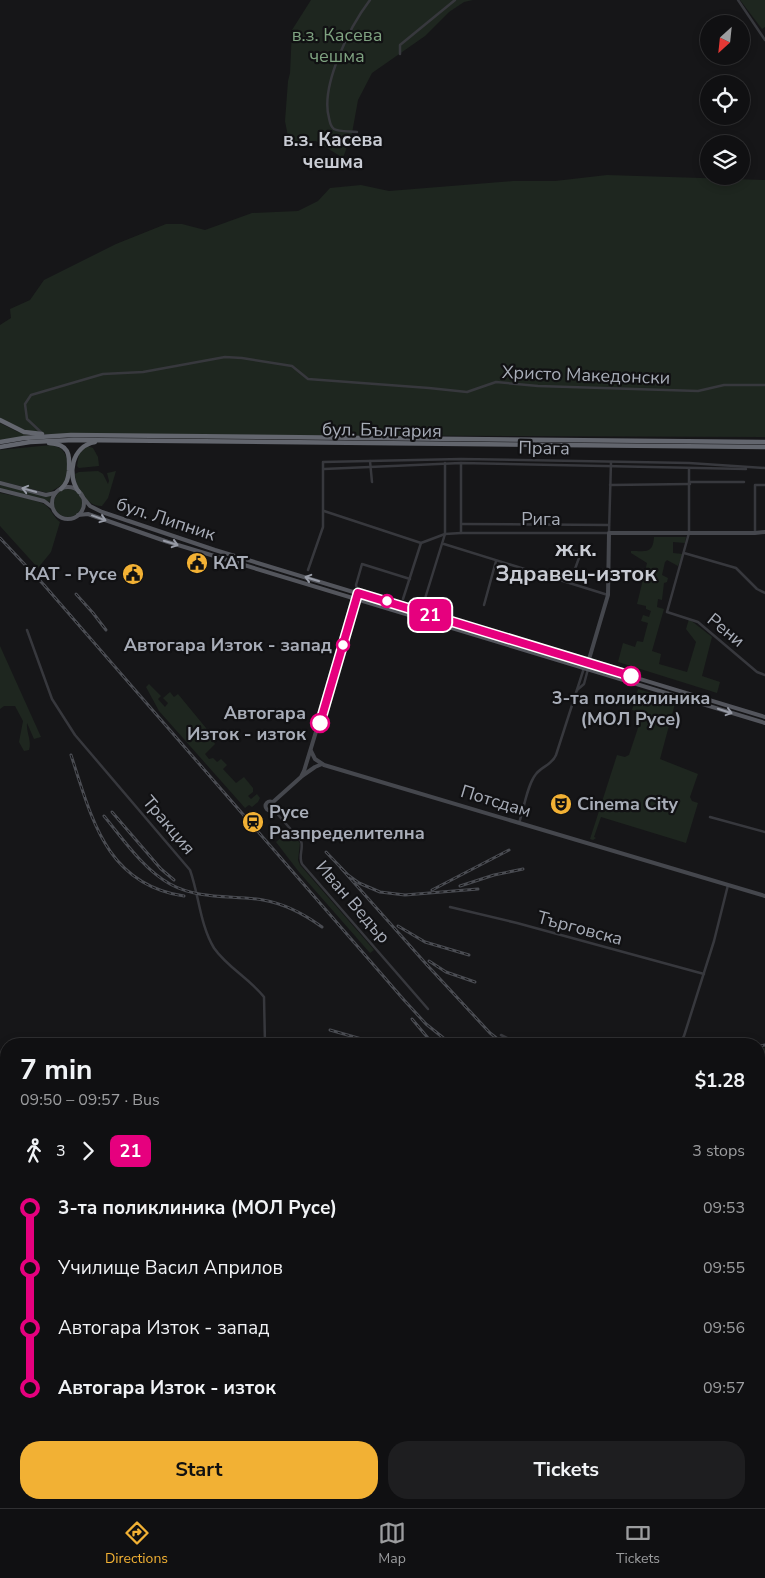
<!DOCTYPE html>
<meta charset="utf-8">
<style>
:root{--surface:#101012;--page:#1e1e20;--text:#f1f3f6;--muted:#9c9d9f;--line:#303032;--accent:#f2b134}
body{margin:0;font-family:"Nunito Sans",sans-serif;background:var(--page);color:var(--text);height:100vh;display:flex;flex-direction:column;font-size:19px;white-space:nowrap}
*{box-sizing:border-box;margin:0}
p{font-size:16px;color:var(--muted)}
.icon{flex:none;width:28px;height:28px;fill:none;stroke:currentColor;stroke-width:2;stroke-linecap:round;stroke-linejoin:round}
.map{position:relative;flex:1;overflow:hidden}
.drawer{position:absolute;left:0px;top:1038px;width:765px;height:471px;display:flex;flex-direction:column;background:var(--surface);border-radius:20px 20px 0 0;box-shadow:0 2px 8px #0003,0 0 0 1px var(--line)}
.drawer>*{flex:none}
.badge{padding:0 10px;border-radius:8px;font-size:18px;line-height:32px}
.needle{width:32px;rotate:207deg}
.controls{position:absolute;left:700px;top:15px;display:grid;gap:10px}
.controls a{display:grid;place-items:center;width:50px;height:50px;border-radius:50%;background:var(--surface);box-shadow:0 2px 8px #0003,0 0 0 1px var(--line);font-size:25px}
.map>.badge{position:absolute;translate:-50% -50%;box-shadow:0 0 0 2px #fff}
.legs{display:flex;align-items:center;gap:8px;height:55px;padding:0 20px;font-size:16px}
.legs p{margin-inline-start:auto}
.head{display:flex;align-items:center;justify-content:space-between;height:85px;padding:0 20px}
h1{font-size:28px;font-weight:700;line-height:38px}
.cta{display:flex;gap:10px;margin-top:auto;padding:10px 20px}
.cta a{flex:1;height:58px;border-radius:20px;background:var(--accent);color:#111;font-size:20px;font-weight:700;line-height:58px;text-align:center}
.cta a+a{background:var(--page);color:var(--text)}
ul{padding:0 20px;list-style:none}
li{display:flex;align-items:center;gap:18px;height:60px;font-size:19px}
li i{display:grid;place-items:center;width:8px;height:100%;margin:0 6px;background:currentColor}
li i::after{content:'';width:12px;height:12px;margin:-6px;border:4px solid;border-radius:50%;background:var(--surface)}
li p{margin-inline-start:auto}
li:first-child i{background:linear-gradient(#0000 50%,currentColor 0)}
li:last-child i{background:linear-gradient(currentColor 50%,#0000 0)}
.tab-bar{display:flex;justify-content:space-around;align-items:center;height:70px;border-top:1px solid var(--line);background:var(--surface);font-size:14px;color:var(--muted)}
.tab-bar a{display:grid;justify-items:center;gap:2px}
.tab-bar .selected{color:var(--accent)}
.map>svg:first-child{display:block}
</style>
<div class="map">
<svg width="765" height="1508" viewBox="0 0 765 1508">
<rect width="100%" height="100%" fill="#161618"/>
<g fill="#1e261f">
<path d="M 311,0 L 473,0 L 464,2 L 449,12 L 425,36 L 372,73 L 358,100 L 352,133 L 343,158 L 316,141 L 289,142 L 285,121 L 288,81 L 290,73 L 292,30 Z"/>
<path d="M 740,0 L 765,0 L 765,27 L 762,29 Z"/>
<path d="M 607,175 L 765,180 L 765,437 L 41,434 L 20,429 L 0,418 L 0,325 L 11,318 L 10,309 L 30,300 L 44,280 L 116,244 L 166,224 L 182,224 L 205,230 L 252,213 L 298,211 L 318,201 L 330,188 L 361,185 L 389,191 L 513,181 L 555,181 Z"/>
<path d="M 0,423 L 16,431 L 30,436 L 0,440 Z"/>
<path d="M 51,445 C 71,448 69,468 64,484 L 48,493 L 0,481 L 0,450 Z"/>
<path d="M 87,446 L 93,448 L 98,457 L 99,466 L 79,468 L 77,466 L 79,454 Z"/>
<path d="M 98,471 L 103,474 L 108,484 L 109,481 L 107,473 L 116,471 L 108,498 L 102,506 C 87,507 75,487 75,474 L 79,472 Z"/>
<path d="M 0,485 L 51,496 L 50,502 L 0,489 Z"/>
<circle cx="68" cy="503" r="14"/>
<path d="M 0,493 C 14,496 31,498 44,504 C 51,508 53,517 60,522 L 51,552 L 38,568 L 0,526 Z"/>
<path d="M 654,537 L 686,537 L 685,543 L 673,542 L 673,553 L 683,554 L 678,566 L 667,560 L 665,562 L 662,575 L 668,578 L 667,582 L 664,583 L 662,600 L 658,599 L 657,607 L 664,609 L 652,651 L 661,654 L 659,664 L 687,672 L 696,642 L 686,629 L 689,619 L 712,637 L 702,676 L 720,682 L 717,693 L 618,662 L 623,643 L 635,647 L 637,641 L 643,642 L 648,623 L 641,621 L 643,615 L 649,617 L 651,611 L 646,609 L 646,606 L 637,604 L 647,563 L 631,553 L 631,551 C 646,551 653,554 654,537 Z"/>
<path d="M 0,646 L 41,737 L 34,739 L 27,723 C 26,732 32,741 29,750 L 24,751 L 19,742 L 23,721 L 15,706 L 4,706 L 0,709 Z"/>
<path d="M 149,684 L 161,696 L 158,699 L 165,707 L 168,703 L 163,698 L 170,692 L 174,697 L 178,694 L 206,728 L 215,744 L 205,754 L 209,759 L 213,758 L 217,762 L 221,759 L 227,765 L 223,769 L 236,783 L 244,777 L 253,788 L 253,792 L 248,796 L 251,799 L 257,794 L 260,798 L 258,802 L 252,807 L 249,805 L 245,808 L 159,711 L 146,687 Z"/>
<path d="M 638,689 L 676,700 L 660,759 L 698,774 L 690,797 L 692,801 L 698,803 L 686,843 L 601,817 L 594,837 L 596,838 L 593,840 L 590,839 L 617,755 L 625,757 L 629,755 L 642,716 L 639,712 L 632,710 Z"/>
<path d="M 284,835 L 293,835 L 300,843 L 298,860 L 300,865 L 374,950 L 370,953 L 299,872 L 276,842 Z"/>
<path d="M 765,1048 L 765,1094 L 759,1094 L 759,1049 Z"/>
<path d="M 765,1356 L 765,1406 L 759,1403 L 759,1357 Z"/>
<path d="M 644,1502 L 645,1505 L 641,1508 L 521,1508 L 519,1503 Z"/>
</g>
<g fill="#2c353c">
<path d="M 759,1463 L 765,1463 L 765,1508 L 641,1508 L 645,1505 L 653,1507 L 652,1502 L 759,1502 Z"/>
<path d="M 447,1502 L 500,1503 L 502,1508 L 434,1508 Z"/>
</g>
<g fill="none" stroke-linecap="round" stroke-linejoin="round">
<g stroke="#2c353c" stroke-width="1">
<path d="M 0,1470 L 6,1473"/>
<path d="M 78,1502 L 97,1508"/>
</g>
<g stroke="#37383d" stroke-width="2.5">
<path d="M 738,0 L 765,40"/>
<path d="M 400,54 L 400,45 L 455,0"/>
<path d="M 357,132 C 350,131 339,132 334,129 C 330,126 330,122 329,118 C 320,86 350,26 370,0"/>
<path d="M 43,434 L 27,419 L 25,404 L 31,395 L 103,374 L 143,372 L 225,357 L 242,358 L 292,366 L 308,379 L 429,388 L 467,392 L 496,382 L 538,386 L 698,391 L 724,385 L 765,385"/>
<path d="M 370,461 L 372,482"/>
<path d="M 461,463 L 461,533"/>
<path d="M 324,469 L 461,463 L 746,469"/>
<path d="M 689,469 L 689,533 L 667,612 L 698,622 L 757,672 L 765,675"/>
<path d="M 690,482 L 744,482"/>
<path d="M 610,485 L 690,484"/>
<path d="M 324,511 L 421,543 L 445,534 L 461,533 L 609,533 L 611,462"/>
<path d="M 462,524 L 609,525"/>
<path d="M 755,533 L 755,485 L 765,485"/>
<path d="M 444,544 L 608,595"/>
<path d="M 684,553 L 736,568 L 757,589 L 765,593"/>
<path d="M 308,570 L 323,527 L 323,462 L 461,459 L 689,463 L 765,468"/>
<path d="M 570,583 L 580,555 L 578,552 L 571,550"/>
<path d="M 358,593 L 356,585 L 362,564 L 410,579"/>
<path d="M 403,599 L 421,543"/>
<path d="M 484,605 L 496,561"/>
<path d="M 419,611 L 423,605 L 445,534 L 445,463"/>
<path d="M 27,630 L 52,699 L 75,735 L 190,870 C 199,895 200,925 214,948 C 227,967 250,979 264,997 L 265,1044"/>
<path d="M 577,690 L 584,684 L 588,669"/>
<path d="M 273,809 L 301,841 C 304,848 298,856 302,864 L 428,1009"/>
<path d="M 710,817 L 765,832"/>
<path d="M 519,823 C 524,809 527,785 536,774 C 542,766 552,765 556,755 L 584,668"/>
<path d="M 450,907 L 517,923 L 704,974"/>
<path d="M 501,1035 L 520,1044 L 543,1042 L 584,1044"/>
<path d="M 660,1044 L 681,1041 L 684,1036 L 714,941 L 728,885"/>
<path d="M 759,1175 L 765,1174"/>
<path d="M 0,1233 L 6,1232"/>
<path d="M 0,1254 L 6,1268"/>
<path d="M 759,1354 L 765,1353"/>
<path d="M 0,1356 L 6,1353"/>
<path d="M 396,1508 L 411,1502"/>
</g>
<g stroke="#45474d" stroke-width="4">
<path d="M 584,668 L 590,656 L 608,595 L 609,533 L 755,533 L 765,532"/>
<path d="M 311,751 L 315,759 L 324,765 L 765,896"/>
<path d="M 302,776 L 315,767 L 322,764"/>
<circle cx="270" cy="806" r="4.5"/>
<path d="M 273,802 L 301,777 L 304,771 L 357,597"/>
</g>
<g stroke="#53555c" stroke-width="4">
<path d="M 0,483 L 46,495 L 55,493"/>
<circle cx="68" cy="503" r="16"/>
<path d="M 0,490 L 44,501 L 52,507"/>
<path d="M 81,495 L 90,506 L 102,512 L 215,550 L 765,717"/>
<path d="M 78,515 L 88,514 L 168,542 L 765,723"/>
<path d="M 759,1266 L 765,1265"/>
<path d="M 759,1309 L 765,1308"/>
<path d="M 0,1375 L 6,1376"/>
<path d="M 0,1384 L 6,1383"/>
</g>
<g stroke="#63666e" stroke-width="4.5">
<path d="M 0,420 L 24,432 L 42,434"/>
<path d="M 0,442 L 24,438 L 71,435 L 765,442"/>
<path d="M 49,443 C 69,444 70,454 69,471 C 68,479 67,483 61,489"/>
<path d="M 0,447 L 30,442 L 74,440 L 765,447"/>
<path d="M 79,492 C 66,475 72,446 95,442"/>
</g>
<g stroke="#4a4c52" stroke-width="3">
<g id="rail">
<path d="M 0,538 L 44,585 L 404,1000 L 426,1024 L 451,1044"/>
<path d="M 76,594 L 93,613 L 106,630"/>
<path d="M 71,755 C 92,819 106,884 184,896"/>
<path d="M 112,812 L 161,869 L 174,880"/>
<path d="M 104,816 C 123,839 143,869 170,884 C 199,900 232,895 263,900 C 286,904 304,914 322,927"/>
<path d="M 326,852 L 348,875 L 359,883 L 380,892 L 405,895 L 478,889"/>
<path d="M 341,868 L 427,965 L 490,1033 L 499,1040 L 508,1044"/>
<path d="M 460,886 L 494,875 L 523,869"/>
<path d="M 432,890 L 509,850"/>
<path d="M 398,926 L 425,942 L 469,955"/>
<path d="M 429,961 L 446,972 L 475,982"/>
<path d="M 412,1019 L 433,1044"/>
<path d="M 330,1030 L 379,1044"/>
<path d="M 759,1046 L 765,1045"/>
</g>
</g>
<use href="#rail" stroke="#111113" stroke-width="1" stroke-dasharray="4" stroke-linecap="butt"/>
</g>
<defs><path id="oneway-shaft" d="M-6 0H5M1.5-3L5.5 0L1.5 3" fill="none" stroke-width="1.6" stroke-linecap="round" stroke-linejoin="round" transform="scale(1.25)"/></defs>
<g stroke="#979ba6">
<use href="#oneway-shaft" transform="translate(29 490) rotate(-165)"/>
<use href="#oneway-shaft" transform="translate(99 518) rotate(20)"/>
<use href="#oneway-shaft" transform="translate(171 543) rotate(17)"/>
<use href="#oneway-shaft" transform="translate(312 579) rotate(-163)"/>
<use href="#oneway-shaft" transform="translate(725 711) rotate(18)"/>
</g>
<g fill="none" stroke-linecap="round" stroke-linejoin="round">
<g stroke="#fff" stroke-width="11">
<path id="line-1" d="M 320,723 L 358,593 L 631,676"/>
</g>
<use href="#line-1" stroke="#e6007e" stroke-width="8"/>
</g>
<defs>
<g id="civic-disc" transform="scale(1.125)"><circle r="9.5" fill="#f2b134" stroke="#111113"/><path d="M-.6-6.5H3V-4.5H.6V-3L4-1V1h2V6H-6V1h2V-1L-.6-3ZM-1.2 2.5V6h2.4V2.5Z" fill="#111"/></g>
<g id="theatre-disc" transform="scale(1.125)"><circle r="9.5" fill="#f2b134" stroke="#111113"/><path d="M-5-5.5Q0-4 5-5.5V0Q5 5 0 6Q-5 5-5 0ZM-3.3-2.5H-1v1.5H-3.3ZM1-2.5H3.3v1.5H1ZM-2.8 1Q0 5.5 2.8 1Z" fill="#111"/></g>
<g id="station-disc" transform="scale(1.125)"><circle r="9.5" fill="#f2b134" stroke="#111113"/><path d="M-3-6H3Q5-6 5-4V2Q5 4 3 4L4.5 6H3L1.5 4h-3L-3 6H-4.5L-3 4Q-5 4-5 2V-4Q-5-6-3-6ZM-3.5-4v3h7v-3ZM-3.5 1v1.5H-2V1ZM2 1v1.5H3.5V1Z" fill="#111"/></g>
</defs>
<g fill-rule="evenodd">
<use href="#civic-disc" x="197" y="563"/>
<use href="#civic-disc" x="133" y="574"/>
<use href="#theatre-disc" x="561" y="804"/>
<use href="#station-disc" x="253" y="822"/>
</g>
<g fill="#fff" stroke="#e6007e" stroke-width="2.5">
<circle cx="387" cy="601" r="6"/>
<circle cx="343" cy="645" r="6"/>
<circle cx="631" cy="676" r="9"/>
<circle cx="320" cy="723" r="9"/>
</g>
<g text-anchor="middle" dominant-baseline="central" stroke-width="4.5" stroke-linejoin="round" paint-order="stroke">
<g font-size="18" fill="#7fa381" stroke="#111113">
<text x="337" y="35">в.з. Касева<tspan x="337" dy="21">чешма</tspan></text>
</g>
<g font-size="18" fill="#a8adb8" stroke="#111113">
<text transform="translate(586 375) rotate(2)">Христо Македонски</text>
<text transform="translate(382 430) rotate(1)">бул. България</text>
<text transform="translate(544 448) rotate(1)">Прага</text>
<text transform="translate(166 519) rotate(18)">бул. Липник</text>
<text x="541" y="519">Рига</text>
<text transform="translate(726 630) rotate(39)">Рени</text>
<text transform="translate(496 801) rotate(17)">Потсдам</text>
<text transform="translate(169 825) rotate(50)">Тракция</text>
<text transform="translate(353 902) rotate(49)">Иван Ведър</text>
<text transform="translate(580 928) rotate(15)">Търговска</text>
</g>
<g font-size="18" font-weight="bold" fill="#a8adb8" stroke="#111113" text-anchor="start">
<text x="213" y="563">КАТ</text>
<text x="117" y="574" text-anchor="end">КАТ - Русе</text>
<text x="577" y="804">Cinema City</text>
<text x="269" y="812">Русе<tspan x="269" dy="21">Разпределителна</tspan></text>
</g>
<g font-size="18" font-weight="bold" fill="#a8adb8" stroke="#111113" text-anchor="end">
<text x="332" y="645">Автогара Изток - запад</text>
<text x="631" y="698" text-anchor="middle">3-та поликлиника<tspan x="631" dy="21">(МОЛ Русе)</tspan></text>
<text x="306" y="713">Автогара<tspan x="306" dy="21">Изток - изток</tspan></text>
</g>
<g font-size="19" font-weight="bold" fill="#c9ccd4" stroke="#111113">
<text x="333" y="140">в.з. Касева<tspan x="333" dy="22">чешма</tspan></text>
</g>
<g font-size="22" font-weight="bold" fill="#c9ccd4" stroke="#111113">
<text x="576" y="549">ж.к.<tspan x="576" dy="25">Здравец-изток</tspan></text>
</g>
</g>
</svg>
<div class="controls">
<a><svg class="needle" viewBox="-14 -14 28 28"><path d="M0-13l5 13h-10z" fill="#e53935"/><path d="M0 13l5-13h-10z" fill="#9c9d9f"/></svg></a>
<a><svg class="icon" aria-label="locate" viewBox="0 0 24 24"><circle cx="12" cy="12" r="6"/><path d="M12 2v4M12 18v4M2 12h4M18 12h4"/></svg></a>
<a><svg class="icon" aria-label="layers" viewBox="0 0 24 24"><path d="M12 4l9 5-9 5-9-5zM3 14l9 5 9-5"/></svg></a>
</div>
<b class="badge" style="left:430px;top:615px;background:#e6007e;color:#fff">21</b>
<section class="drawer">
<div class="head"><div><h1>7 min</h1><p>09:50 – 09:57 · Bus</p></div><b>$1.28</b></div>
<div class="legs"><svg class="icon" aria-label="walk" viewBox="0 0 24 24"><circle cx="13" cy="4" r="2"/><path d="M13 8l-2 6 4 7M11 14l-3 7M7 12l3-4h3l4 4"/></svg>3<svg class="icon" aria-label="forward" viewBox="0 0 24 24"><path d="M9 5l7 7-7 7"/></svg><b class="badge" style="background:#e6007e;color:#fff">21</b><p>3 stops</p></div>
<ul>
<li><i style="color:#e6007e"></i><b>3-та поликлиника (МОЛ Русе)</b><p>09:53</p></li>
<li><i style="color:#e6007e"></i><span>Училище Васил Априлов</span><p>09:55</p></li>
<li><i style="color:#e6007e"></i><span>Автогара Изток - запад</span><p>09:56</p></li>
<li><i style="color:#e6007e"></i><b>Автогара Изток - изток</b><p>09:57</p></li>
</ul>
<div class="cta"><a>Start</a><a>Tickets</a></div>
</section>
</div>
<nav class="tab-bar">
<a class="selected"><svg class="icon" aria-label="directions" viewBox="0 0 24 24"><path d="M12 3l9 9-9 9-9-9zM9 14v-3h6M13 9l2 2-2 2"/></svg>Directions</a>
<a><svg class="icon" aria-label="map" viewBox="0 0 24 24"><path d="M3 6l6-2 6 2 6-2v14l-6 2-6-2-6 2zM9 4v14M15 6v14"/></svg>Map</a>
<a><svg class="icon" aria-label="tickets" viewBox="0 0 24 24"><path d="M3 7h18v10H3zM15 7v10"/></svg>Tickets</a>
</nav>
